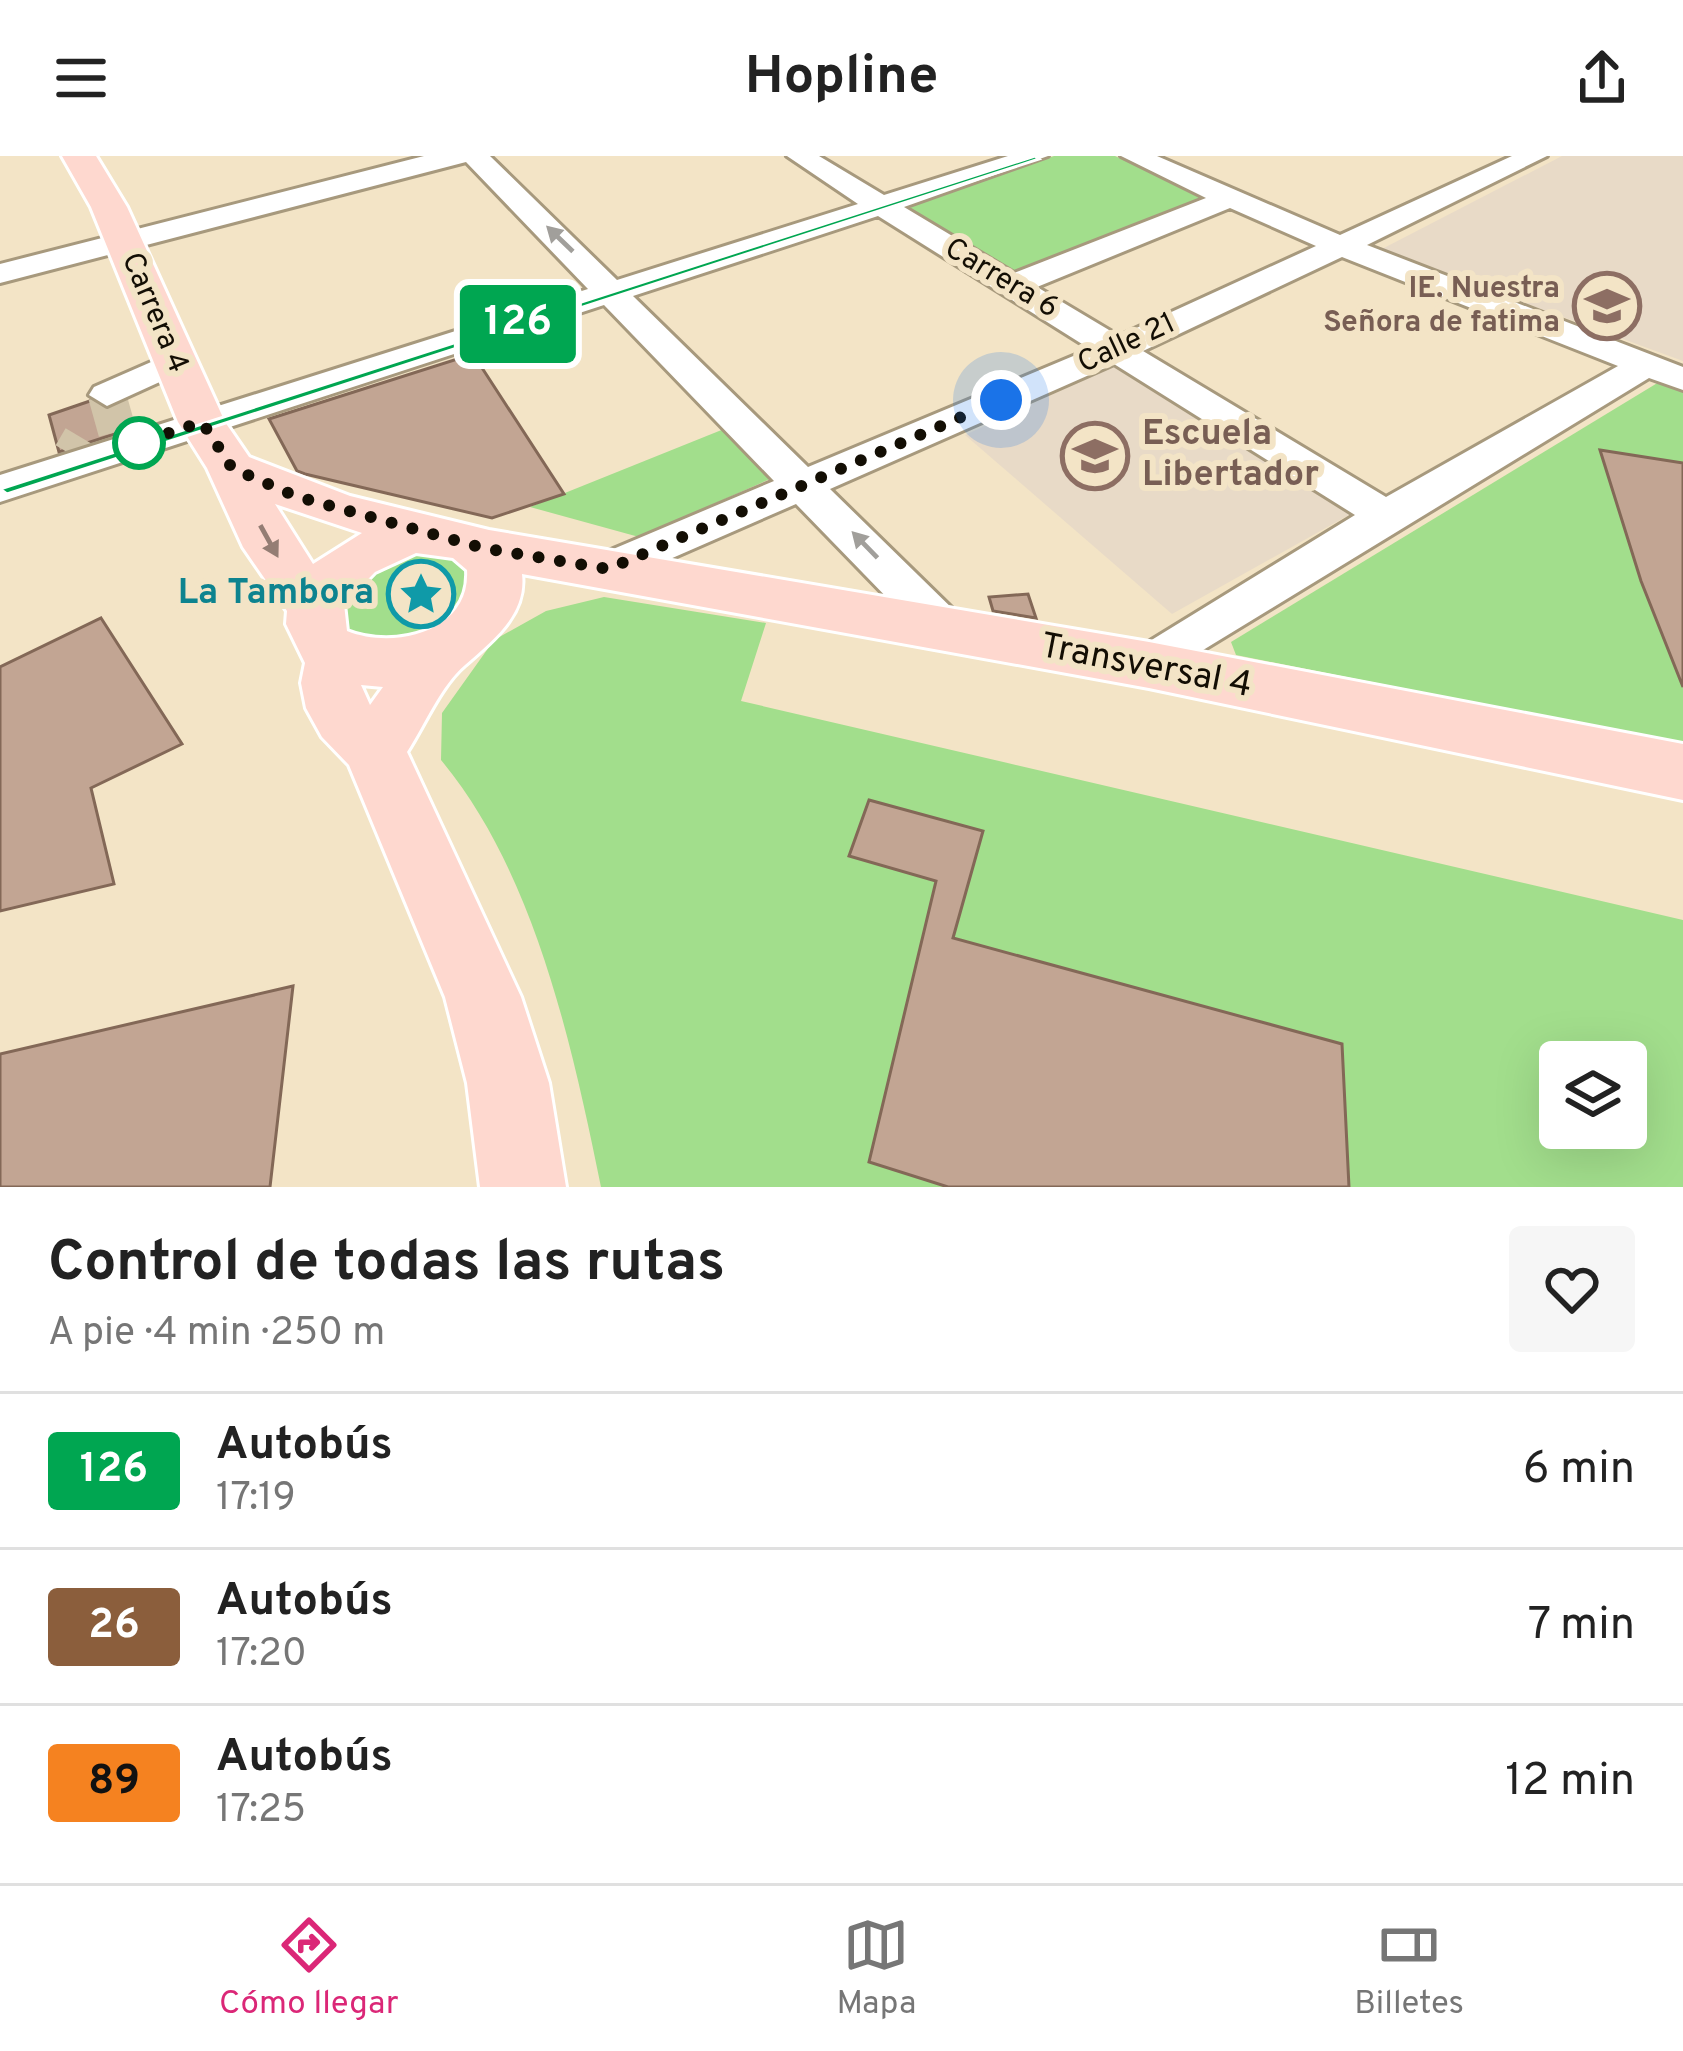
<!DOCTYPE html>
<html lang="es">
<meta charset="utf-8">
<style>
:root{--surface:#fff;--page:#f6f6f6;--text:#222;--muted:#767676;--line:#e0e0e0;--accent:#db2777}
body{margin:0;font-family:Overpass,sans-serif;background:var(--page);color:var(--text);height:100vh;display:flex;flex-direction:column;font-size:45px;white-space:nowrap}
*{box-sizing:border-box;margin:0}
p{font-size:39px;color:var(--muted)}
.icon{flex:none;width:66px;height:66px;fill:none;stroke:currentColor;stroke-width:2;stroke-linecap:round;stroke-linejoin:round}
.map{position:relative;height:1031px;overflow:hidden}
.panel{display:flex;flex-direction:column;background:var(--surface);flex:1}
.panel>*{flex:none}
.badge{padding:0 24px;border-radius:9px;font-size:42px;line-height:78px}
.fabs{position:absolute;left:1539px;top:885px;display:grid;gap:24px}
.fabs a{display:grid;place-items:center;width:108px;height:108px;border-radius:12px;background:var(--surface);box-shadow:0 12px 48px #0002;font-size:60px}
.you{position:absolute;width:60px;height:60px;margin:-30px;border:9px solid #fff;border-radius:50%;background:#1a73e8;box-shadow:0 0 0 18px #1a73e833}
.map>.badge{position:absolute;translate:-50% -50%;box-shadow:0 0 0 6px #fff}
.round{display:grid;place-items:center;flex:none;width:126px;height:126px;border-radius:12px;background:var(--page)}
.overview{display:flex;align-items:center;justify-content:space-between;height:204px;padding:0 48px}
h1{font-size:57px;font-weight:700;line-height:90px}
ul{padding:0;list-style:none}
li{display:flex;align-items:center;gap:36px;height:156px;padding:0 48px;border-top:3px solid var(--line)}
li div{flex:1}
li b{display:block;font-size:45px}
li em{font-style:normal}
li .badge{min-width:132px;font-weight:700;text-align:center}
header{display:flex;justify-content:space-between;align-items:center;height:156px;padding:0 48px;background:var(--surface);font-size:54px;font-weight:700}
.tab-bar{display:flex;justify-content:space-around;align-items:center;height:168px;border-top:3px solid var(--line);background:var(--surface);font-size:33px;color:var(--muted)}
.tab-bar a{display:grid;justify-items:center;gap:6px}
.tab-bar .current{color:var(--accent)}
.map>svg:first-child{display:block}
</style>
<header><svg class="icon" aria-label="menu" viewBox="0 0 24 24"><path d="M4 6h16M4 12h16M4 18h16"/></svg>Hopline<svg class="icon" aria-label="share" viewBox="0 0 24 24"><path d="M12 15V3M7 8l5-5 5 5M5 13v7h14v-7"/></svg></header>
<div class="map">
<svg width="1683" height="1031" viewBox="0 0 1683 1031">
<rect width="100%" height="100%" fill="#f3e4c6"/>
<g fill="#e8dac7">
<path d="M 1562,0 L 1683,0 L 1683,205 L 1380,94 Z"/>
<path d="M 1120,207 L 1356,355 L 1172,458 L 965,279 Z"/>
</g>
<g fill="#a2de8c" fill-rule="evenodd">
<path d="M 1054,0 L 1115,0 L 1206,42 L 1015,120 L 902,53 Z"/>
<path d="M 1659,226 L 1683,235 L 1683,588 L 1236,499 L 1231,486 Z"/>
<path d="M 724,273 L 770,323 L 639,381 L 530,351 Z"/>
<path d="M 465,387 L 479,458 L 387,493 L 346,475 L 340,439 L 370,405 Z"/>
<path d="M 604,441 L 766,467 L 741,545 L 1683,764 L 1683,1031 L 601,1031 C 572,889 535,717 441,604 L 442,557 L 494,484 L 546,455 ZM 1560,906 L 1626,906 L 1626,972 L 1560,972 Z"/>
</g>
<g fill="#c2a593" stroke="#836857" stroke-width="3">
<path d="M 473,198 L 564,338 L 492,362 L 305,318 L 297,315 L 269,263 Z"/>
<path d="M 90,245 L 105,254 L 122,248 L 134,272 L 59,296 L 49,259 Z"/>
<path d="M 1600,294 L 1683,307 L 1683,531 L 1641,425 Z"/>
<path d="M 1028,438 L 1036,462 L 993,455 L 989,441 Z"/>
<path d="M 101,462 L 182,588 L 91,632 L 114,728 L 0,755 L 0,511 Z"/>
<path d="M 869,644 L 983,675 L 953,782 L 1342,888 L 1349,1031 L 948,1031 L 869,1006 L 936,725 L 849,700 Z"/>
<path d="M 293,830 L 270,1031 L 0,1031 L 0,898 Z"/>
</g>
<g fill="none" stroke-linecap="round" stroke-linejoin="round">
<g stroke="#d1c4a9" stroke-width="38" stroke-dasharray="38 20" stroke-linecap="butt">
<path d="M 107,239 L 119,282"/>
<path d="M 72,299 L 82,282"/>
</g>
<g stroke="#a7997d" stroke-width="6">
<g id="minor">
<path d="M 424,0 L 490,0 L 617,124 L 858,48 L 787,0 L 819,0 L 884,39 L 1008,0 L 1048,0 L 904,51 L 1014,117 L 1206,42 L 1121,0 L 1157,0 L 1340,79 L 1512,0 L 1547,0 L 1367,89 L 1683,211 L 1683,234 L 1649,222 L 1149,527 L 1132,522 L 1125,509 L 1132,496 L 1355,359 L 1114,208 L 830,333 L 962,462 L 969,474 L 962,486 L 946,491 L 930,486 L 796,348 L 622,424 L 607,428 L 592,424 L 585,413 L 592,402 L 774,325 L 604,149 L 0,346 L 0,319 L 588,133 L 466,6 L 0,127 L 0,108 ZM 1230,52 L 1316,90 L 1119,180 L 1037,131 ZM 878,60 L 1090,193 L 808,311 L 633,140 ZM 1342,101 L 1618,210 L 1386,341 L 1143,195 Z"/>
<path d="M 174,196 L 186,200 L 192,207 L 186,214 L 107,250 L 89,239 L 94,231 Z"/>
</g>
</g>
<g stroke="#fff" stroke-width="6">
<path id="major" d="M 62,0 L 96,0 L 127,51 L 225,266 L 249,301 L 350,340 L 489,374 L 1149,486 L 1683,588 L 1683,644 L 1149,532 L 522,418 C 527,459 492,485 465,509 C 441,529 424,570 407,596 L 521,841 L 549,927 L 566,1031 L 480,1031 L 467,927 L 445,841 L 349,609 L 322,581 L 306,552 L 301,527 L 305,507 L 286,468 L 287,455 L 243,391 L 207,312 L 178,266 L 91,51 ZM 275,348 L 362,377 L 313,408 ZM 416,397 L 453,402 L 467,414 C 471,476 394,494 347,475 L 344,448 L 375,416 ZM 361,529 L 383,531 L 370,549 Z"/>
</g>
<use href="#minor" fill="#fff" fill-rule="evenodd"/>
<use href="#major" fill="#fed8cf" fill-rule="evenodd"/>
</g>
<defs><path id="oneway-solid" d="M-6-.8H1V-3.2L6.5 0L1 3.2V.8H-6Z" transform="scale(3)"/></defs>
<g fill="#a19f9b">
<use href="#oneway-solid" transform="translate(560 83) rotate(-136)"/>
<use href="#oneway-solid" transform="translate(865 389) rotate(-134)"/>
</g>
<use fill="#947d74" href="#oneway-solid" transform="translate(269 385) rotate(61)"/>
<path fill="#00a651" stroke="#fff" stroke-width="3" d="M 1035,0 L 1039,3 L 7,338 L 0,333 Z"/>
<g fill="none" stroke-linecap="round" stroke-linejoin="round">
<path stroke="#130e04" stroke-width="12" stroke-dasharray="0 21.6" d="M 139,287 L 123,292 L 202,266 L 232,312 L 295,340 L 483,392 L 608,413 L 1001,244"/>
</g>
<defs>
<g id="school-ring" transform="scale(3.45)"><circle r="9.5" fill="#f3e4c6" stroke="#8d6e63" stroke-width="1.5"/><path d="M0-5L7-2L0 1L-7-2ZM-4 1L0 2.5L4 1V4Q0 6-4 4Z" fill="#8d6e63"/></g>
<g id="sight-ring" transform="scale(3.45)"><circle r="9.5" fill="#f3e4c6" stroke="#0f9aa8" stroke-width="1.5"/><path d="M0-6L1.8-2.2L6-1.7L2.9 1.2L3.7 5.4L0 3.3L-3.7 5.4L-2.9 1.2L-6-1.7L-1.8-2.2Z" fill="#0f9aa8"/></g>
</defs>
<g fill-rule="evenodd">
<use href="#school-ring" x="1607" y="150"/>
<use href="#school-ring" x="1095" y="300"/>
<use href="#sight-ring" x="421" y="438"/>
</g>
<circle fill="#fff" stroke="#00a651" stroke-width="6" cx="139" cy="287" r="24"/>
<g text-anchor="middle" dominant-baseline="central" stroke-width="12" stroke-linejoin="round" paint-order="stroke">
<g font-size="30" fill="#130e04" stroke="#f3e4c6">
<text transform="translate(1001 123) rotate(31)">Carrera 6</text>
<text transform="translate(154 157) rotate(67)">Carrera 4</text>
<text transform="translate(1127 188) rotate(-25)">Calle 21</text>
</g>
<g font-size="30" font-weight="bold" fill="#785e54" stroke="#f3e4c6" text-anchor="end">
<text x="1560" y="133">IE. Nuestra<tspan x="1560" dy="34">Señora de fatima</tspan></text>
</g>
<g font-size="36" font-weight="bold" fill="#785e54" stroke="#f3e4c6" text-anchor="start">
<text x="1142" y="279">Escuela<tspan x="1142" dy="41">Libertador</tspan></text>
</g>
<g font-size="36" font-weight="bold" fill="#0d838f" stroke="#f3e4c6" text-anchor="end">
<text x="374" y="438">La Tambora</text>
</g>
<g font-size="36" fill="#130e04" stroke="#f3e4c6">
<text transform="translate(1146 511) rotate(11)">Transversal 4</text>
</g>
</g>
</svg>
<div class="fabs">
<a><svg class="icon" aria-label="layers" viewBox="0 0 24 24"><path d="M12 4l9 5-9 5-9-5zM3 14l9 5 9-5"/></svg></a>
</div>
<div class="you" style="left:1001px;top:244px"></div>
<b class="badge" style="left:518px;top:168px;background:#00a651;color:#fff">126</b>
</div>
<section class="panel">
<div class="overview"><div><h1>Control de todas las rutas</h1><p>A pie · 4 min · 250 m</p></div><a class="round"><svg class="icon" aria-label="heart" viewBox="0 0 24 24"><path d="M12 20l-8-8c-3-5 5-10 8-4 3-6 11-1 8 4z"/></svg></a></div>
<ul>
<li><span class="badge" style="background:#00a651;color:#fff">126</span><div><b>Autobús</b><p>17:19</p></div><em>6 min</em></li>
<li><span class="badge" style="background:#8b5e3c;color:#fff">26</span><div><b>Autobús</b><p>17:20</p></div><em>7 min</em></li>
<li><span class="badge" style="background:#f58220;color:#111">89</span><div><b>Autobús</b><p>17:25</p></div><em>12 min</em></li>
</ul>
</section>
<nav class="tab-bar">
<a class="current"><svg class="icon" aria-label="directions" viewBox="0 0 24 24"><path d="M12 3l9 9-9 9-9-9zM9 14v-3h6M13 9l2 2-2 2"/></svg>Cómo llegar</a>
<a><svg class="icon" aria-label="map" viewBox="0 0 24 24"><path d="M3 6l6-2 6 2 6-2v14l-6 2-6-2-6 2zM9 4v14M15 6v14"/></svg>Mapa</a>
<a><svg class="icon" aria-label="tickets" viewBox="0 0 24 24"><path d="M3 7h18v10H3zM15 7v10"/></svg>Billetes</a>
</nav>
